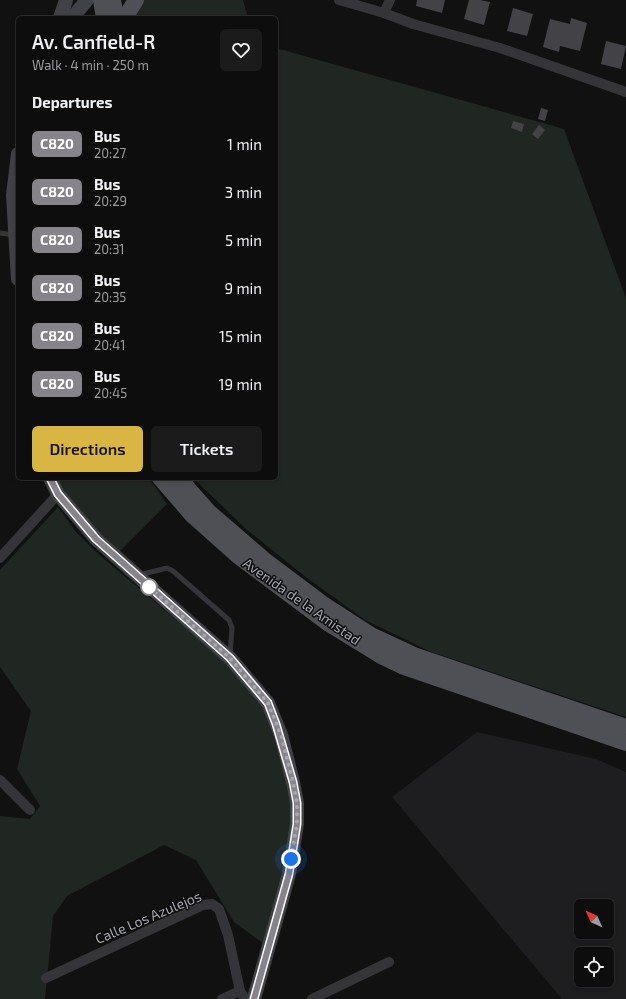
<!DOCTYPE html>
<meta charset="utf-8">
<style>
:root{--surface:#0d0d0e;--page:#1b1b1c;--text:#f1f3f6;--muted:#9a9c9e;--line:#2d2d2e;--accent:#d9b543}
body{margin:0;font-family:"Exo 2",sans-serif;background:var(--page);color:var(--text);height:100vh;display:flex;flex-direction:column;font-size:15px;white-space:nowrap}
*{box-sizing:border-box;margin:0}
p{font-size:13px;color:var(--muted)}
.icon{flex:none;width:22px;height:22px;fill:none;stroke:currentColor;stroke-width:2;stroke-linecap:round;stroke-linejoin:round}
.map{position:relative;flex:1;overflow:hidden}
.panel{position:absolute;left:16px;top:16px;width:262px;height:464px;display:flex;flex-direction:column;background:var(--surface);border-radius:6px;box-shadow:0 2px 6px #0003,0 0 0 1px var(--line)}
.panel>*{flex:none}
.badge{padding:0 8px;border-radius:6px;font-size:14px;line-height:26px}
.needle{width:26px;rotate:315deg}
.fabs{position:absolute;left:574px;top:899px;display:grid;gap:8px}
.fabs a{display:grid;place-items:center;width:40px;height:40px;border-radius:6px;background:var(--surface);box-shadow:0 2px 6px #0003,0 0 0 1px var(--line);font-size:20px}
.you{position:absolute;width:20px;height:20px;margin:-10px;border:3px solid #fff;border-radius:50%;background:#1a73e8;box-shadow:0 0 0 6px #1a73e833}
.map>.badge{position:absolute;translate:-50% -50%;box-shadow:0 0 0 2px #fff}
h2{padding:0 16px;font-size:15px;line-height:36px}
.round{display:grid;place-items:center;flex:none;width:42px;height:42px;border-radius:6px;background:var(--page)}
.summary{display:flex;align-items:center;justify-content:space-between;height:68px;padding:0 16px}
h1{font-size:19px;font-weight:600;line-height:30px}
.action{display:flex;gap:8px;margin-top:auto;padding:8px 16px}
.action a{flex:1;height:46px;border-radius:6px;background:var(--accent);color:#111;font-size:16px;font-weight:600;line-height:46px;text-align:center}
.action a+a{background:var(--page);color:var(--text)}
ul{padding:0;list-style:none}
li{display:flex;align-items:center;gap:12px;height:48px;padding:0 16px}
li div{flex:1}
li b{display:block;font-size:15px}
li em{font-style:normal}
li .badge{min-width:44px;font-weight:700;text-align:center}
.map>svg:first-child{display:block}
</style>
<div class="map">
<svg width="626" height="999" viewBox="0 0 626 999">
<rect width="100%" height="100%" fill="#111112"/>
<path fill="#1e1d1f" fill-rule="evenodd" d="M 477,732 L 596,759 L 626,772 L 626,999 L 562,999 L 392,797 ZM 581,906 L 607,906 L 607,932 L 581,932 ZM 581,954 L 607,954 L 607,980 L 581,980 Z"/>
<g fill="#202621">
<path d="M 143,0 L 243,0 L 248,18 L 131,18 Z"/>
<path d="M 276,48 L 564,129 L 626,298 L 626,717 L 429,651 L 365,620 L 307,578 L 246,529 L 193,478 L 276,478 Z"/>
<path d="M 57,478 L 149,478 L 167,504 L 118,553 L 77,511 Z"/>
<path d="M 58,507 L 76,532 L 96,552 L 227,663 L 263,708 L 276,736 L 293,793 L 288,856 L 264,944 L 234,922 L 196,860 L 164,845 L 67,896 L 53,916 L 45,999 L 0,999 L 0,816 L 30,819 L 40,806 L 17,769 L 31,711 L 0,667 L 0,570 Z"/>
</g>
<g fill="#434347">
<path d="M 417,0 L 445,0 L 442,13 L 416,6 Z"/>
<path d="M 469,0 L 480,0 L 490,2 L 484,25 L 464,19 Z"/>
<path d="M 513,8 L 533,14 L 527,36 L 507,31 Z"/>
<path d="M 571,18 L 587,23 L 580,51 L 560,46 L 559,52 L 543,47 L 550,19 L 570,24 Z"/>
<path d="M 606,41 L 626,46 L 621,69 L 601,64 Z"/>
<path d="M 541,108 L 548,110 L 545,121 L 538,119 Z"/>
<path d="M 513,121 L 524,124 L 522,132 L 511,128 Z"/>
<path d="M 539,125 L 545,130 L 538,139 L 532,134 Z"/>
</g>
<g fill="none" stroke-linecap="round" stroke-linejoin="round">
<g stroke="#353539" stroke-width="5">
<path d="M 0,233 L 14,235"/>
<path d="M 139,575 L 167,568 L 173,571 L 229,620 L 232,628 L 230,656"/>
</g>
<g stroke="#353539" stroke-width="10">
<path d="M 339,0 L 384,13 L 413,24 L 500,48 L 626,92"/>
<path d="M 384,13 L 390,0"/>
<path d="M 0,558 L 58,494"/>
<path d="M 0,780 L 30,810"/>
<path d="M 46,978 L 203,905 L 212,904 L 219,909 L 228,935 L 240,991 L 245,999"/>
<path d="M 222,999 L 240,991"/>
<path d="M 312,999 L 389,962"/>
</g>
<g stroke="#414247" stroke-width="14">
<path d="M 60,18 L 66,0"/>
<path d="M 72,18 L 87,0"/>
<path d="M 18,154 L 13,195 L 18,279"/>
<path d="M 50,478 L 58,494 L 96,539 L 230,658 L 268,703 L 281,735 L 293,782 L 297,803 L 297,824 L 289,874 L 254,999"/>
</g>
<g stroke="#4f5055" stroke-width="16">
<path d="M 101,0 L 104,18"/>
<path d="M 113,0 L 116,18"/>
<path d="M 126,16 L 136,0"/>
<path d="M 160,478 L 192,515 L 238,556 L 329,624 L 381,656 L 404,667 L 626,743"/>
<path d="M 179,478 L 209,512 L 267,562 L 323,604 L 371,635 L 414,655 L 626,727"/>
</g>
</g>
<g fill="none" stroke-linecap="round" stroke-linejoin="round">
<g stroke="#fff" stroke-width="9">
<path id="line" d="M 50,478 L 58,494 L 96,539 L 230,658 L 268,703 L 276,724 L 293,782 L 297,803 L 297,824 L 289,874 L 254,999"/>
</g>
<use href="#line" stroke="#87838a" stroke-width="6"/>
<path stroke="#a4a7b1" stroke-width="4" stroke-dasharray="0 7.2" d="M 149,587 L 147,585 L 230,658 L 268,703 L 281,735 L 293,782 L 297,803 L 297,824 L 291,859"/>
</g>
<circle fill="#fff" stroke="#87838a" stroke-width="2" cx="149" cy="587" r="8"/>
<g text-anchor="middle" dominant-baseline="central" stroke-width="3" stroke-linejoin="round" paint-order="stroke">
<g font-size="14" fill="#a4a7b1" stroke="#0c0c0d">
<text transform="translate(302 601) rotate(35)">Avenida de la Amistad</text>
<text transform="translate(148 917) rotate(-23)">Calle Los Azulejos</text>
</g>
</g>
</svg>
<div class="fabs">
<a><svg class="needle" viewBox="-14 -14 28 28"><path d="M0-13l5 13h-10z" fill="#e53935"/><path d="M0 13l5-13h-10z" fill="#9a9c9e"/></svg></a>
<a><svg class="icon" aria-label="locate" viewBox="0 0 24 24"><circle cx="12" cy="12" r="6"/><path d="M12 2v4M12 18v4M2 12h4M18 12h4"/></svg></a>
</div>
<div class="you" style="left:291px;top:859px"></div>
<section class="panel">
<div class="summary"><div><h1>Av. Canfield-R</h1><p>Walk · 4 min · 250 m</p></div><a class="round"><svg class="icon" aria-label="heart" viewBox="0 0 24 24"><path d="M12 20l-8-8c-3-5 5-10 8-4 3-6 11-1 8 4z"/></svg></a></div>
<h2>Departures</h2>
<ul>
<li><span class="badge" style="background:#87838a;color:#fff">C820</span><div><b>Bus</b><p>20:27</p></div><em>1 min</em></li>
<li><span class="badge" style="background:#87838a;color:#fff">C820</span><div><b>Bus</b><p>20:29</p></div><em>3 min</em></li>
<li><span class="badge" style="background:#87838a;color:#fff">C820</span><div><b>Bus</b><p>20:31</p></div><em>5 min</em></li>
<li><span class="badge" style="background:#87838a;color:#fff">C820</span><div><b>Bus</b><p>20:35</p></div><em>9 min</em></li>
<li><span class="badge" style="background:#87838a;color:#fff">C820</span><div><b>Bus</b><p>20:41</p></div><em>15 min</em></li>
<li><span class="badge" style="background:#87838a;color:#fff">C820</span><div><b>Bus</b><p>20:45</p></div><em>19 min</em></li>
</ul>
<div class="action"><a>Directions</a><a>Tickets</a></div>
</section>
</div>
